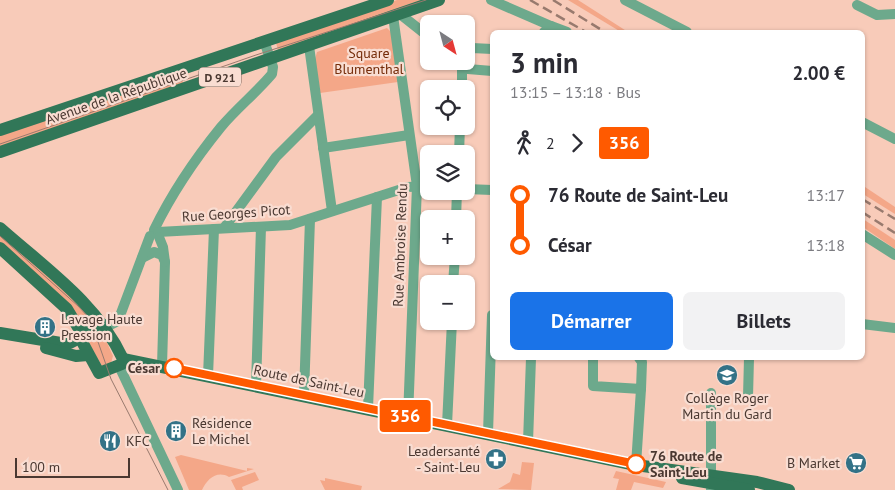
<!DOCTYPE html>
<html lang="fr">
<meta charset="utf-8">
<style>
:root{--surface:#fff;--page:#f2f2f3;--text:#2b2b33;--muted:#7c7c81;--accent:#1a73e8}
body{margin:0;font-family:"PT Sans",sans-serif;background:var(--page);color:var(--text);height:100vh;display:flex;flex-direction:column;font-size:19px;white-space:nowrap}
*{box-sizing:border-box;margin:0}
p{font-size:16px;color:var(--muted)}
.icon{flex:none;width:28px;height:28px;fill:none;stroke:currentColor;stroke-width:2;stroke-linecap:round;stroke-linejoin:round}
.map{position:relative;flex:1;overflow:hidden}
.panel{position:absolute;left:490px;top:30px;width:375px;height:330px;display:flex;flex-direction:column;background:var(--surface);border-radius:8px;box-shadow:0 1px 4px #0004}
.panel>*{flex:none}
.badge{padding:0 10px;border-radius:4px;font-size:18px;line-height:32px}
.needle{width:32px;rotate:144deg}
.controls{position:absolute;left:420px;top:15px;display:grid;gap:10px}
.controls a{display:grid;place-items:center;width:55px;height:55px;border-radius:8px;background:var(--surface);box-shadow:0 1px 4px #0004;font-size:25px}
.scale{position:absolute;left:15px;bottom:12px;width:115px;box-sizing:border-box;padding-left:5px;border:2px solid #4a3831;border-top:0;font-size:14px;line-height:18px;white-space:nowrap;color:#4a3831;-webkit-text-stroke:4px #f9ddd2;paint-order:stroke}
.map>.badge{position:absolute;translate:-50% -50%;box-shadow:0 0 0 2px #fff}
.legs{display:flex;align-items:center;gap:8px;height:55px;padding:0 20px;font-size:16px}
.legs p{margin-inline-start:auto}
.head{display:flex;align-items:center;justify-content:space-between;height:85px;padding:0 20px}
h1{font-size:28px;font-weight:800;line-height:38px}
.primary-button{display:flex;gap:10px;margin-top:auto;padding:10px 20px}
.primary-button a{flex:1;height:58px;border-radius:8px;background:var(--accent);color:#fff;font-size:20px;font-weight:800;line-height:58px;text-align:center}
.primary-button a+a{background:var(--page);color:var(--text)}
ul{padding:0 20px;list-style:none}
li{display:flex;align-items:center;gap:18px;height:50px;font-size:19px}
li i{display:grid;place-items:center;width:8px;height:100%;margin:0 6px;background:currentColor}
li i::after{content:'';width:12px;height:12px;margin:-6px;border:4px solid;border-radius:50%;background:var(--surface)}
li p{margin-inline-start:auto}
li:first-child i{background:linear-gradient(#0000 50%,currentColor 0)}
li:last-child i{background:linear-gradient(currentColor 50%,#0000 0)}
.map>svg:first-child{display:block}
</style>
<div class="map">
<svg width="895" height="490" viewBox="0 0 895 490">
<rect width="100%" height="100%" fill="#f8cbb9"/>
<g fill="#f4a788">
<path d="M 397,0 L 431,0 L 278,50 L 276,43 Z"/>
<path d="M 568,0 L 578,0 L 628,32 L 621,32 Z"/>
<path d="M 387,28 L 391,32 L 398,82 L 320,93 L 315,59 L 317,52 Z"/>
<path d="M 179,72 L 184,85 L 0,147 L 0,133 Z"/>
<path d="M 862,185 L 895,207 L 895,214 L 863,194 Z"/>
<path d="M 863,219 L 895,240 L 895,249 L 863,227 Z"/>
<path d="M 0,233 L 93,315 L 80,321 L 0,243 Z"/>
<path d="M 99,332 L 104,336 L 113,356 L 111,363 L 102,366 L 87,340 L 88,336 Z"/>
<path d="M 181,455 L 247,471 L 247,468 L 254,469 L 229,477 C 217,470 207,479 202,490 L 189,490 L 175,457 Z"/>
<path d="M 522,462 L 534,463 L 531,490 L 498,489 L 510,482 L 513,473 L 520,475 Z"/>
<path d="M 616,471 L 666,482 L 663,488 L 634,482 L 631,490 L 616,490 L 619,479 L 613,478 Z"/>
<path d="M 255,472 L 259,480 L 242,487 L 243,490 L 236,490 L 231,480 Z"/>
<path d="M 325,478 L 362,486 L 361,490 L 325,490 L 320,480 L 325,481 Z"/>
</g>
<g fill="none" stroke-linecap="round" stroke-linejoin="round">
<g stroke="#6da98c" stroke-width="10">
<path d="M 491,0 L 551,26"/>
<path d="M 625,0 L 687,32"/>
<path d="M 857,5 L 877,15 L 895,14"/>
<path d="M 400,14 L 429,37"/>
<path d="M 393,16 L 417,186 L 408,417"/>
<path d="M 544,32 L 551,26 L 567,32"/>
<path d="M 309,46 L 332,211"/>
<path d="M 466,51 L 472,48 L 492,49"/>
<path d="M 458,61 L 468,69 L 492,71"/>
<path d="M 462,89 L 462,62"/>
<path d="M 862,122 L 895,139"/>
<path d="M 323,148 L 409,135"/>
<path d="M 459,154 L 460,126"/>
<path d="M 466,189 L 492,190"/>
<path d="M 456,219 L 457,191"/>
<path d="M 224,228 L 276,157 L 318,115"/>
<path d="M 154,230 C 172,193 195,159 221,127 C 237,108 256,93 272,74 L 273,67 L 264,41"/>
<path d="M 158,232 L 290,225 L 408,187 L 429,186"/>
<path d="M 862,234 L 895,255"/>
<path d="M 159,237 L 163,247 L 165,262 L 162,366"/>
<path d="M 142,258 L 154,252 L 162,255 L 165,262"/>
<path d="M 453,284 L 455,256"/>
<path d="M 862,324 L 895,328"/>
<path d="M 106,327 L 118,321 L 150,236"/>
<path d="M 593,358 L 593,386 L 641,389 L 642,362 L 639,358"/>
<path d="M 119,366 L 178,490"/>
<path d="M 208,376 L 214,229"/>
<path d="M 256,386 L 261,227"/>
<path d="M 711,393 L 711,490"/>
<path d="M 304,395 L 310,219"/>
<path d="M 748,397 L 749,358"/>
<path d="M 368,408 L 377,197"/>
<path d="M 447,425 L 452,321"/>
<path d="M 488,433 L 492,315"/>
<path d="M 528,442 L 531,358"/>
<path d="M 636,465 L 641,389"/>
</g>
<g stroke="#317758" stroke-width="12">
<path d="M 0,130 L 388,0"/>
<path d="M 0,152 L 439,0"/>
<path d="M 0,228 C 45,268 97,303 123,359 L 122,364 L 99,373 L 80,338"/>
<path d="M 0,248 L 67,309 L 82,334"/>
<path d="M 0,333 L 67,344 C 81,340 88,326 104,325"/>
<path d="M 46,348 L 76,356 L 88,355"/>
<path d="M 123,359 L 636,465 L 757,482 L 789,490"/>
<path d="M 682,478 L 749,490"/>
</g>
<g stroke="#987a6e" stroke-width="1">
<path d="M 0,144 L 256,55 L 426,0"/>
<path d="M 0,236 L 78,306 L 90,319 L 111,379 L 168,490"/>
</g>
<g stroke="#987a6e" stroke-width="2.5" stroke-dasharray="10 5" stroke-linecap="butt">
<path d="M 530,0 L 586,32"/>
<path d="M 553,0 L 605,32"/>
<path d="M 862,199 L 895,219"/>
<path d="M 862,212 L 895,233"/>
</g>
</g>
<g fill="none" stroke-linecap="round" stroke-linejoin="round">
<g stroke="#fff" stroke-width="11">
<path id="line-1" d="M 174,368 L 636,464"/>
</g>
<use href="#line-1" stroke="#ff5a00" stroke-width="8"/>
</g>
<defs>
<g id="building-disc" transform="scale(1.125)"><circle r="9.5" fill="#337287" stroke="#f9ddd2"/><path d="M-4-6H4V6H1V3H-1V6H-4ZM-2.5-4.3h1.7v1.8h-1.7ZM.8-4.3h1.7v1.8H.8ZM-2.5-1h1.7V.8h-1.7ZM.8-1h1.7V.8H.8Z" fill="#fff"/></g>
<g id="school-disc" transform="scale(1.125)"><circle r="9.5" fill="#337287" stroke="#f9ddd2"/><path d="M0-5L7-2L0 1L-7-2ZM-4 1L0 2.5L4 1V4Q0 6-4 4Z" fill="#fff"/></g>
<g id="restaurant-disc" transform="scale(1.125)"><circle r="9.5" fill="#337287" stroke="#f9ddd2"/><path d="M-5-6h1v4h1v-4h1v4h1v-4h1v5L-1.5 .5V6h-2V.5L-5-1ZM5-6V6H3V1.5H1.5Q1.5-4 5-6Z" fill="#fff"/></g>
<g id="pharmacy-disc" transform="scale(1.125)"><circle r="9.5" fill="#337287" stroke="#f9ddd2"/><path d="M-2-6h4v4h4v4h-4v4h-4v-4h-4v-4h4Z" fill="#fff"/></g>
<g id="supermarket-disc" transform="scale(1.125)"><circle r="9.5" fill="#337287" stroke="#f9ddd2"/><path d="M-6-5.5h2.5l.6 2H6L4.5 2H-2.5L-4.4-4H-6ZM-1.5 3.2a1.3 1.3 0 1 0 .1 0ZM3 3.2a1.3 1.3 0 1 0 .1 0Z" fill="#fff"/></g>
</defs>
<g fill-rule="evenodd">
<use href="#building-disc" x="45" y="327"/>
<use href="#school-disc" x="727" y="375"/>
<use href="#building-disc" x="176" y="431"/>
<use href="#restaurant-disc" x="110" y="441"/>
<use href="#pharmacy-disc" x="496" y="459"/>
<use href="#supermarket-disc" x="856" y="463"/>
</g>
<g fill="#fff" stroke="#ff5a00" stroke-width="2.5">
<circle cx="174" cy="368" r="9"/>
<circle cx="636" cy="464" r="9"/>
</g>
<g text-anchor="middle" dominant-baseline="central" stroke-width="4.5" stroke-linejoin="round" paint-order="stroke">
<rect fill="#f9ddd2" stroke="#7e6a61" stroke-width="1" x="199" y="67.5" width="42" height="19" rx="4"/>
<g font-size="12" font-weight="bold" fill="#4a3831">
<text x="220" y="77">D 921</text>
</g>
<g font-size="14" fill="#752c09" stroke="#f9ddd2">
<text x="369" y="53">Square<tspan x="369" dy="16">Blumenthal</tspan></text>
</g>
<g font-size="14" fill="#4a3831" stroke="#f9ddd2">
<text transform="translate(116 96) rotate(-19)">Avenue de la République</text>
<text transform="translate(236 213) rotate(-4)">Rue Georges Picot</text>
<text transform="translate(400 245) rotate(-88)">Rue Ambroise Rendu</text>
<text transform="translate(309 381) rotate(12)">Route de Saint-Leu</text>
</g>
<g font-size="14" fill="#4a3831" stroke="#f9ddd2" text-anchor="start">
<text x="61" y="319">Lavage Haute<tspan x="61" dy="16">Pression</tspan></text>
<text x="727" y="398" text-anchor="middle">Collège Roger<tspan x="727" dy="16">Martin du Gard</tspan></text>
<text x="192" y="423">Résidence<tspan x="192" dy="16">Le Michel</tspan></text>
<text x="126" y="441">KFC</text>
<text x="480" y="451" text-anchor="end">Leadersanté<tspan x="480" dy="16">- Saint-Leu</tspan></text>
<text x="840" y="463" text-anchor="end">B Market</text>
</g>
<g font-size="14" font-weight="bold" fill="#4a3831" stroke="#f9ddd2" text-anchor="end">
<text x="160" y="368">César</text>
<text x="650" y="456" text-anchor="start">76 Route de<tspan x="650" dy="16">Saint-Leu</tspan></text>
</g>
</g>
</svg>
<div class="controls">
<a><svg class="needle" viewBox="-14 -14 28 28"><path d="M0-13l5 13h-10z" fill="#e53935"/><path d="M0 13l5-13h-10z" fill="#7c7c81"/></svg></a>
<a><svg class="icon" aria-label="locate" viewBox="0 0 24 24"><circle cx="12" cy="12" r="6"/><path d="M12 2v4M12 18v4M2 12h4M18 12h4"/></svg></a>
<a><svg class="icon" aria-label="layers" viewBox="0 0 24 24"><path d="M12 4l9 5-9 5-9-5zM3 14l9 5 9-5"/></svg></a>
<a>+</a>
<a>−</a>
</div>
<div class="scale">100 m</div>
<b class="badge" style="left:405px;top:416px;background:#ff5a00;color:#fff">356</b>
<section class="panel">
<div class="head"><div><h1>3 min</h1><p>13:15 – 13:18 · Bus</p></div><b>2.00 €</b></div>
<div class="legs"><svg class="icon" aria-label="walk" viewBox="0 0 24 24"><circle cx="13" cy="4" r="2"/><path d="M13 8l-2 6 4 7M11 14l-3 7M7 12l3-4h3l4 4"/></svg>2<svg class="icon" aria-label="forward" viewBox="0 0 24 24"><path d="M9 5l7 7-7 7"/></svg><b class="badge" style="background:#ff5a00;color:#fff">356</b></div>
<ul>
<li><i style="color:#ff5a00"></i><b>76 Route de Saint-Leu</b><p>13:17</p></li>
<li><i style="color:#ff5a00"></i><b>César</b><p>13:18</p></li>
</ul>
<div class="primary-button"><a>Démarrer</a><a>Billets</a></div>
</section>
</div>
